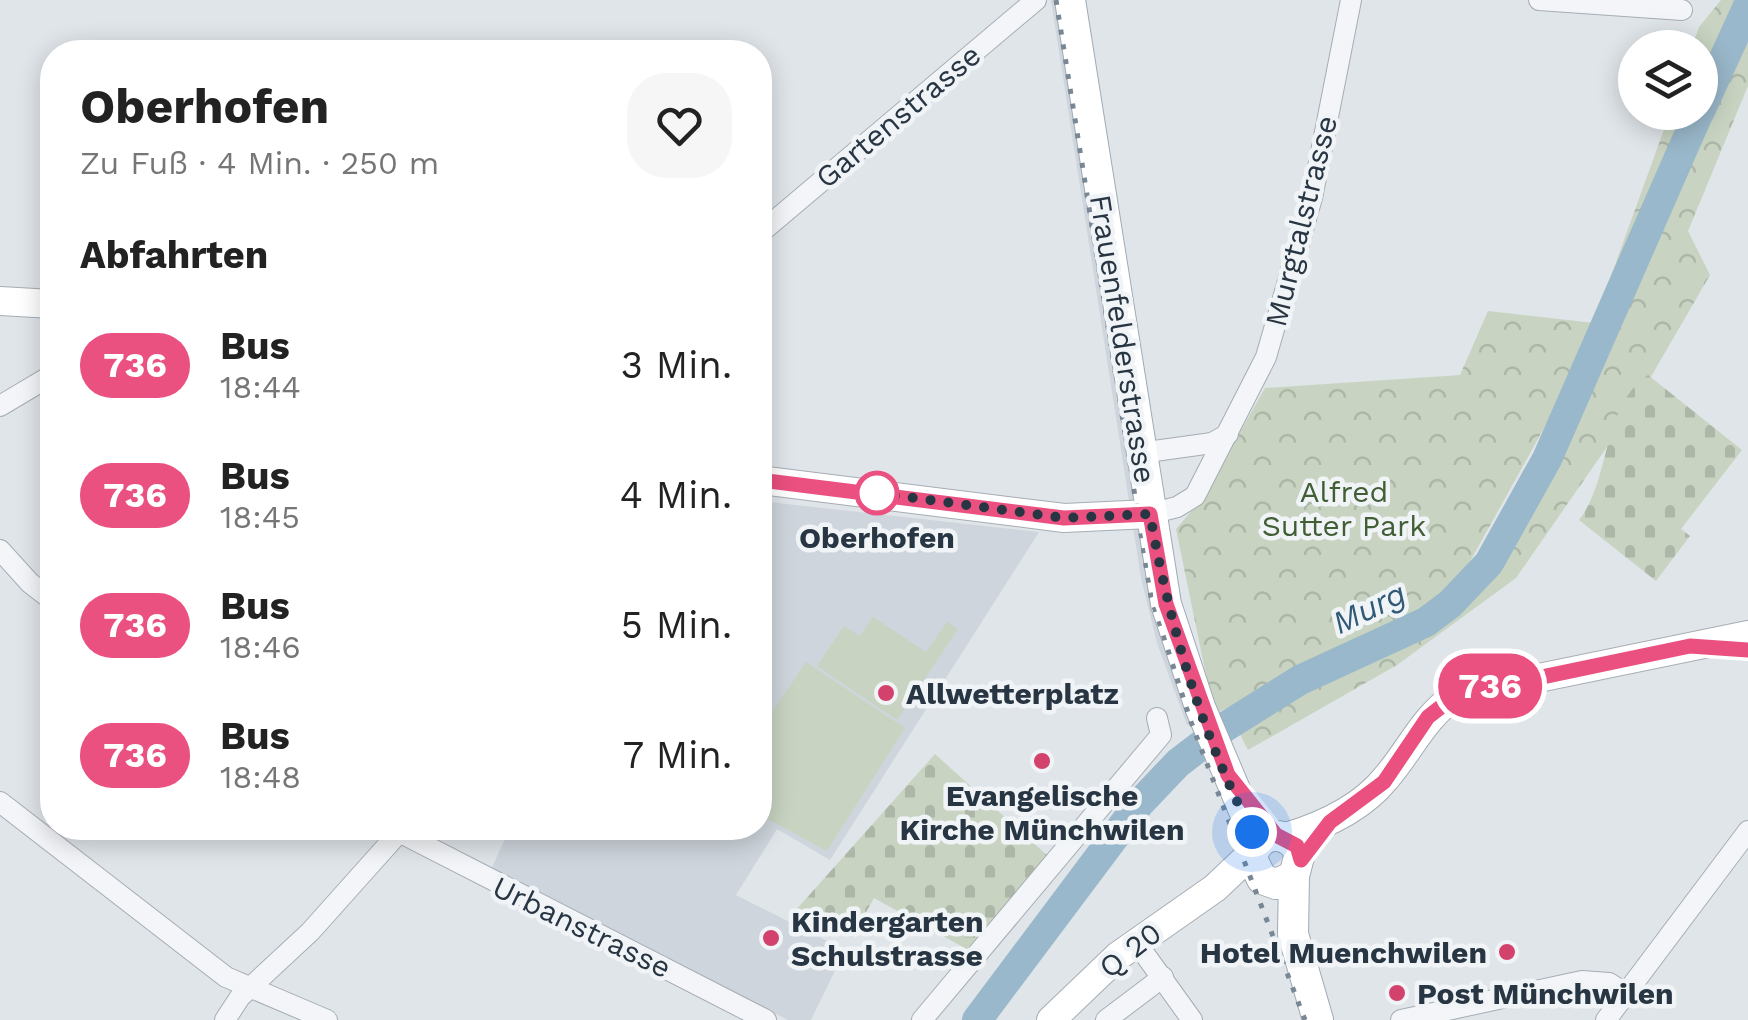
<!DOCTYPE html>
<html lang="de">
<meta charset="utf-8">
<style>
:root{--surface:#fff;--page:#f6f6f6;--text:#222;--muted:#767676}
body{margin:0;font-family:"Work Sans",sans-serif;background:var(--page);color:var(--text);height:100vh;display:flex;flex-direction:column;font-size:38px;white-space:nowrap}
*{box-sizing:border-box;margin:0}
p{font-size:32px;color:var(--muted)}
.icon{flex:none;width:55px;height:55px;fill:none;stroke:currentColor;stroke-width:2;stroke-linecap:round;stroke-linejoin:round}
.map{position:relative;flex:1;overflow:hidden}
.drawer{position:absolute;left:40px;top:40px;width:732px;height:800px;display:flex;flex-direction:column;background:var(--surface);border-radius:40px;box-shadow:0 5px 25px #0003}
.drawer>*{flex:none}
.badge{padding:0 20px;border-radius:32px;font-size:35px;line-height:65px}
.controls{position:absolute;left:1618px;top:30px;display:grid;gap:20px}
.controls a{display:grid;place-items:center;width:100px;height:100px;border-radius:50%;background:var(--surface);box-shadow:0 5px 25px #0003;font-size:50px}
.you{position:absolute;width:50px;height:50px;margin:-25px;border:8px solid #fff;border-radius:50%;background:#1a73e8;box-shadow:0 0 0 15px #1a73e833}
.map>.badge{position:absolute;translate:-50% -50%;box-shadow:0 0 0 5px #fff}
h2{padding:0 40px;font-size:38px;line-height:90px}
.round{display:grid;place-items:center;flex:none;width:105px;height:105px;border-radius:40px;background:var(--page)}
.summary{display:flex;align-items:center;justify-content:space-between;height:170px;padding:0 40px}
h1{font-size:48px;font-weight:700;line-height:75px}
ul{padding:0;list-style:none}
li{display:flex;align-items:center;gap:30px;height:130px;padding:0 40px}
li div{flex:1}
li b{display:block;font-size:38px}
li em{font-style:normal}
li .badge{min-width:110px;font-weight:700;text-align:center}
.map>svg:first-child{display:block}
</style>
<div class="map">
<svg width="1748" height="1020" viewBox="0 0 1748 1020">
<defs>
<pattern id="forest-crowns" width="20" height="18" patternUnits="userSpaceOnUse" patternTransform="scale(2.5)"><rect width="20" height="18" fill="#c8d4c1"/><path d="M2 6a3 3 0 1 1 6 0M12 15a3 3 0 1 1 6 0" fill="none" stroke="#acb7a7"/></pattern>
<pattern id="cemetery-stones" width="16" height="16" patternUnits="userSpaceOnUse" patternTransform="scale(2.5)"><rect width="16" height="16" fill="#c8d4c1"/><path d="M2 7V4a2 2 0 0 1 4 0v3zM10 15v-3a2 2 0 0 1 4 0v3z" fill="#acb7a7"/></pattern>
</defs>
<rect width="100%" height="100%" fill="#e0e5ea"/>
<g fill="#ced5dc">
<path d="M 1051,0 L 1062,0 L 1196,721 L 1187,725 L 1157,643 L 1141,578 Z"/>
<path d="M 760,501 L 1039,532 L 830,860 L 777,829 L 736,895 L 845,950 L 811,1020 L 788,1020 L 490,872 L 510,828 L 760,828 Z"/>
</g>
<path fill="url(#forest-crowns)" d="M 1721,0 L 1748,0 L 1748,86 L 1688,231 L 1710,275 L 1627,418 L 1516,578 L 1397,665 L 1248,750 L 1229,713 L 1454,595 L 1538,459 L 1569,383 L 1452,594 L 1219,712 L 1207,680 L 1176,529 L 1202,499 L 1265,388 L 1460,375 L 1488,311 L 1594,323 L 1670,113 L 1700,112 L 1700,48 L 1692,47 L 1699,27 Z"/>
<g fill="url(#cemetery-stones)">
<path d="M 1648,375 L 1742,450 L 1681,529 L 1690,536 L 1656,581 L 1579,520 C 1611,480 1602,405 1648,375 Z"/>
<path d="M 935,754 L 1049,857 L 972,952 L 874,898 L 852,937 L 796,910 Z"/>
</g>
<g fill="#c8d4c1">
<path d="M 873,617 L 926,652 L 947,622 L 958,629 L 897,720 L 817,666 L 844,626 L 860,636 Z"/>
<path d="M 806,662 L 905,728 L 827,851 L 760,815 L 760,730 Z"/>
</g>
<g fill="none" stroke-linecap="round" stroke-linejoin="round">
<g stroke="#9ab8cb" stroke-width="30">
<path d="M 1700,111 L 1748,6"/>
<path d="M 977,1020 L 1139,804 L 1178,763 L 1225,727 L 1300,680 L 1426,622 L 1450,604 L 1489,563 L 1547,459 L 1699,112"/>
</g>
<g stroke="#a5adb4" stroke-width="22">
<g id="minor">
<path d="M 1539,0 L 1682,10"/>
<path d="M 760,233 L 1036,0"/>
<path d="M 0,406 L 52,375"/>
<path d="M 1140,453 L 1212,443 L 1228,434"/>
<path d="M 1150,514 L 1177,507 L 1195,496 L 1266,357 L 1312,198 L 1351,0"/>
<path d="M 0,550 L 30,583 L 52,600"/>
<path d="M 0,802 L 226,977 L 327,1020"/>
<path d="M 399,832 L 766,1020"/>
<path d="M 1136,942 L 1192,1020"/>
<path d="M 225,1020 L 240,997 L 310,932 L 403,828"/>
<path d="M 922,1020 L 1161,735 L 1157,718"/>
<path d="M 1106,1020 L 1163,977"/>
<path d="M 1401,1020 L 1582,981 L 1609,983 L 1626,994"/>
<path d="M 1606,1020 L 1748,831"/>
</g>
</g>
<g stroke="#a5adb4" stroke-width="30">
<g id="secondary">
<path d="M 0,301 L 52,304"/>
<path d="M 760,480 L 1064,518 L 1150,514"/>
<path d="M 1286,837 C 1323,826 1361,809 1386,778 C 1411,749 1423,718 1456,695 L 1748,635"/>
<path d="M 1051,1020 L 1118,956 L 1215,888 L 1253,852"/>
</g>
</g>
<g stroke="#9fabb6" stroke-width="32">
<g id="primary">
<path d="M 1070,0 L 1166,604 L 1200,707 L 1258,844"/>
<path d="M 1294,876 L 1276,884 L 1262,879 L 1252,859 C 1257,831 1287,828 1300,853 L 1294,876 L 1293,934 L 1318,1020"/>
</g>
</g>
<use href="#minor" stroke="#f3f5f8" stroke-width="20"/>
<use href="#secondary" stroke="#fff" stroke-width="28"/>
<use href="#primary" stroke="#fff" stroke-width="30"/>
<path stroke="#798794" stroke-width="5" stroke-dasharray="5 10" stroke-linecap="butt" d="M 1056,0 L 1151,597 L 1191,722 L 1305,1020"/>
</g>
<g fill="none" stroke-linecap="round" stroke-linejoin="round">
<g stroke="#fff" stroke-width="22">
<path id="line" d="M 760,480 L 1064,518 L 1150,514 L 1166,604 L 1228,775 L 1276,835 L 1297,846 L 1301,860 L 1330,822 L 1384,782 L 1428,717 L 1456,695 L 1690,646 L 1748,650"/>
</g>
<use href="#line" stroke="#ea5080" stroke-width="15"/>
<path stroke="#283542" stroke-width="10" stroke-dasharray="0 18" d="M 877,493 L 1064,518 L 1150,514 C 1169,623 1201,733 1252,832"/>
</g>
<circle fill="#fff" stroke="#ea5080" stroke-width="5" cx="877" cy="493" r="20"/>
<g fill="#d2426c" stroke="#f0f4f7" stroke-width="4">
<circle cx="886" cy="693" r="10"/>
<circle cx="1042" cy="761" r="10"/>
<circle cx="771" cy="938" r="10"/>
<circle cx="1507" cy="952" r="10"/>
<circle cx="1397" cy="993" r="10"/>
</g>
<g text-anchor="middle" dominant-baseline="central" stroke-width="9" stroke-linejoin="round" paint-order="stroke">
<g font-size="30" fill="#283542" stroke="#f0f4f7">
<text transform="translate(898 116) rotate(-40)">Gartenstrasse</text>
<text transform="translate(1301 221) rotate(-76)">Murgtalstrasse</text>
<text transform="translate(1123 339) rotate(81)">Frauenfelderstrasse</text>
<text transform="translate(582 927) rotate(26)">Urbanstrasse</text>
<text transform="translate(1130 950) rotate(-38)">Q 20</text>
</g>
<g font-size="30" fill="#425e35" stroke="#f0f4f7">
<text x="1344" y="491">Alfred<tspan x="1344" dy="34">Sutter Park</tspan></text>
</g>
<g font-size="30" font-weight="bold" fill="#283542" stroke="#f0f4f7">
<text x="877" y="537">Oberhofen</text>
</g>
<g font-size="30" font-weight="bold" fill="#283542" stroke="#f0f4f7" text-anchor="start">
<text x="906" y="693">Allwetterplatz</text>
<text x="1042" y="795" text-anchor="middle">Evangelische<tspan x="1042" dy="34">Kirche Münchwilen</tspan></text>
<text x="791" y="921">Kindergarten<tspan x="791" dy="34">Schulstrasse</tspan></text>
<text x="1487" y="952" text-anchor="end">Hotel Muenchwilen</text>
<text x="1417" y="993">Post Münchwilen</text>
</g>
<g font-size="32" font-style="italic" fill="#315a77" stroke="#f0f4f7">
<text transform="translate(1369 608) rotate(-26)">Murg</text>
</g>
</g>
</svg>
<div class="controls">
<a><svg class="icon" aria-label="layers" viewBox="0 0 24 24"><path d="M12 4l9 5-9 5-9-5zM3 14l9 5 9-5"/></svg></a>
</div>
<div class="you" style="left:1252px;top:832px"></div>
<b class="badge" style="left:1490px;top:686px;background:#ea5080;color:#fff">736</b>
<section class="drawer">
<div class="summary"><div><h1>Oberhofen</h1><p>Zu Fuß · 4 Min. · 250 m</p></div><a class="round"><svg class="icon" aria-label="heart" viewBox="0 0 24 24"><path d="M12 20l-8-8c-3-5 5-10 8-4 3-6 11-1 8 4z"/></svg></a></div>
<h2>Abfahrten</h2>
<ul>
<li><span class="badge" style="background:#ea5080;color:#fff">736</span><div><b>Bus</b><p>18:44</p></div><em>3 Min.</em></li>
<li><span class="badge" style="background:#ea5080;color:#fff">736</span><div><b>Bus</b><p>18:45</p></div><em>4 Min.</em></li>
<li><span class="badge" style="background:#ea5080;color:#fff">736</span><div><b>Bus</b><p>18:46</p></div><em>5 Min.</em></li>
<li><span class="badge" style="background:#ea5080;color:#fff">736</span><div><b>Bus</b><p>18:48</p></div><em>7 Min.</em></li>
</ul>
</section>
</div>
